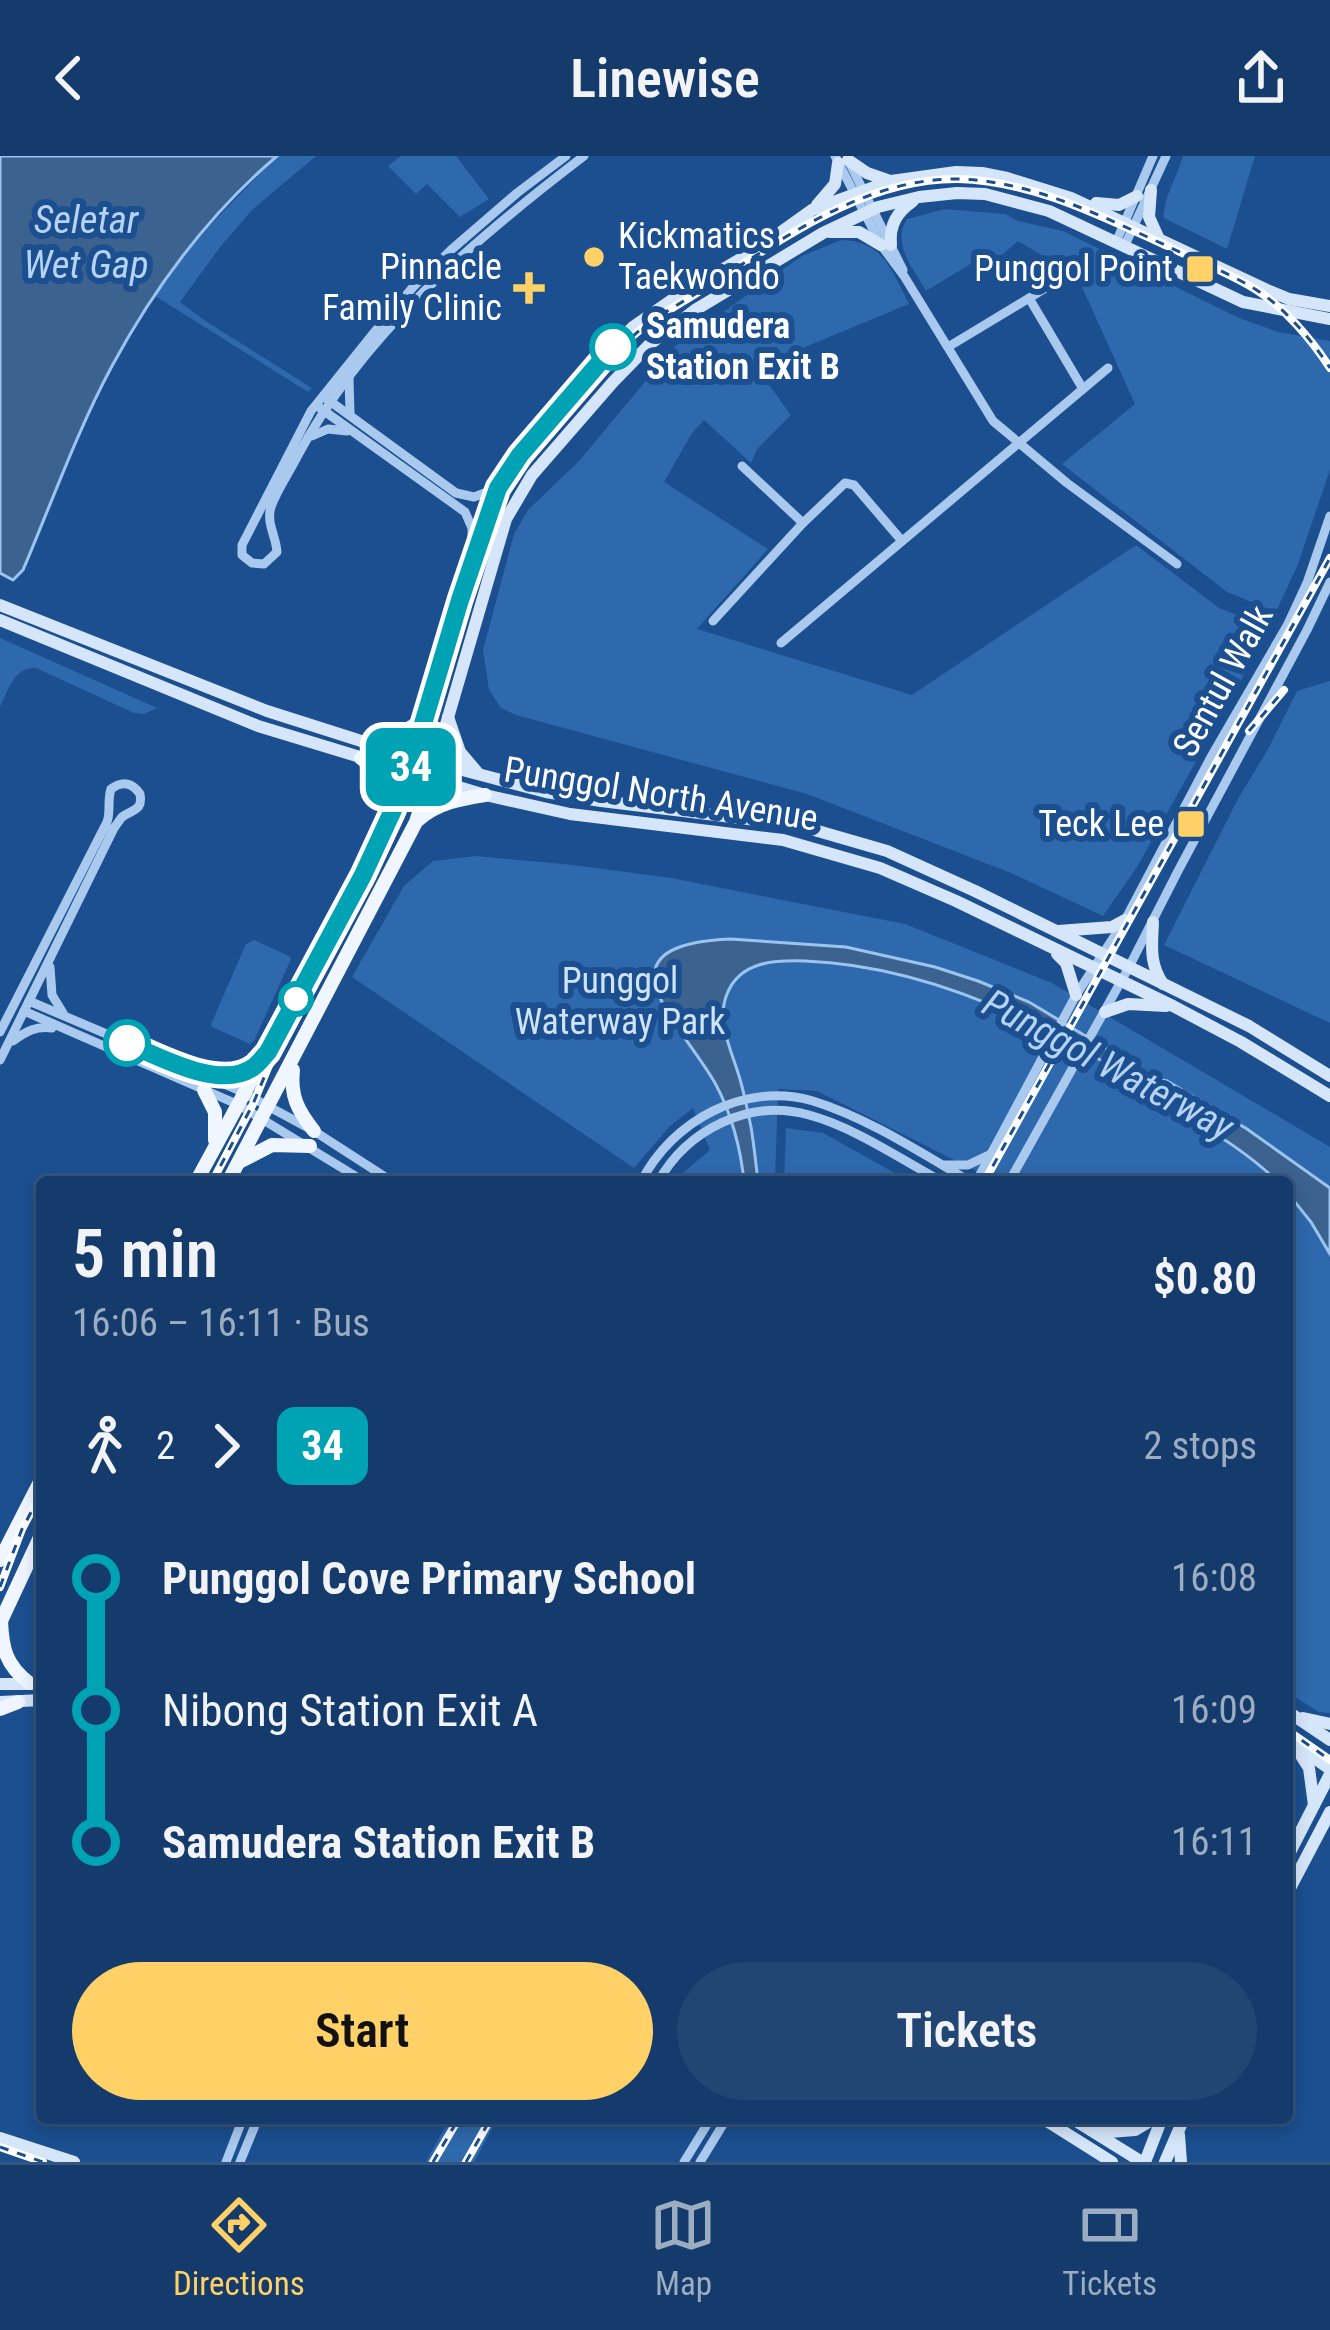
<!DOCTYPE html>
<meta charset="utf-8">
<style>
:root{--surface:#143b6b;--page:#214673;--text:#f1f3f6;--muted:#9dadc1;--line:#33557e;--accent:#ffd166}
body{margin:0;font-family:"Roboto Condensed",sans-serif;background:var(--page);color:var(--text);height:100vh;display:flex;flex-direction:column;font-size:45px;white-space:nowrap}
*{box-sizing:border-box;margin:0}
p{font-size:39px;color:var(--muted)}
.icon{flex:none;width:66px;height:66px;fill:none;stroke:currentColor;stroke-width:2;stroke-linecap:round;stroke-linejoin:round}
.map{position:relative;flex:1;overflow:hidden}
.drawer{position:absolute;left:36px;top:1020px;width:1257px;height:948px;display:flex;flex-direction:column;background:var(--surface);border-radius:12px;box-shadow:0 6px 18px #0003,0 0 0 3px var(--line)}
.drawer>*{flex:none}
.badge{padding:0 24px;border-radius:18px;font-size:42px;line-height:78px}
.map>.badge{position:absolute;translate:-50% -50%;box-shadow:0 0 0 6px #fff}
.legs{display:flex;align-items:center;gap:18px;height:132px;padding:0 36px;font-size:39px}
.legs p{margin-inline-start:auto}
.summary{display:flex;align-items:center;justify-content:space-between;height:204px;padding:0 36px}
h1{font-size:66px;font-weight:600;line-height:90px}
.primary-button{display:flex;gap:24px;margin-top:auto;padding:24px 36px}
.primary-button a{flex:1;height:138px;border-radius:72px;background:var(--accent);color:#111;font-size:48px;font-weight:600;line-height:138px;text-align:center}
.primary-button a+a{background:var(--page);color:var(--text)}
ul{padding:0 36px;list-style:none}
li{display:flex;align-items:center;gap:42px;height:132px;font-size:45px}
li i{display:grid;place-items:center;width:18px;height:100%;margin:0 15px;background:currentColor}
li i::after{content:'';width:30px;height:30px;margin:-15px;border:9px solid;border-radius:50%;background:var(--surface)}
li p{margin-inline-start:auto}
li:first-child i{background:linear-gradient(#0000 50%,currentColor 0)}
li:last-child i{background:linear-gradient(currentColor 50%,#0000 0)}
header{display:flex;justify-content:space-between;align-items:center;height:156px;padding:0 36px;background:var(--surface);font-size:54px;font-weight:600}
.menu{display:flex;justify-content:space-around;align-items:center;height:168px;border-top:3px solid var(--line);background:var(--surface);font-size:33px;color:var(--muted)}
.menu a{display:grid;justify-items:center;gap:6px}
.menu .on{color:var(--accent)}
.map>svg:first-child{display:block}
</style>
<header><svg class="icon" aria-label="back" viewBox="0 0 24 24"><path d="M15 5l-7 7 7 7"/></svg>Linewise<svg class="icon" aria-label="share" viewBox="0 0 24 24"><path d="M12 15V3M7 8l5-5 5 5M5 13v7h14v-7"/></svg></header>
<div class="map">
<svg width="1330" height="2006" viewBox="0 0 1330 2006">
<rect width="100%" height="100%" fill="#1b4f8f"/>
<g fill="#2e69ad">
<path d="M 277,0 L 316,0 L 252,54 L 221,90 L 180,146 L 204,164 L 312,232 L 308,236 L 155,140 L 162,126 L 196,84 Z"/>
<path d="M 401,0 L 456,0 L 489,43 L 460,61 L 427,28 L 416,38 L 388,10 Z"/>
<path d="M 1183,0 L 1255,0 L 1227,93 L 1164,62 C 1162,46 1178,18 1183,0 Z"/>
<path d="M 945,53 L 1005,58 L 1018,65 L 1063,75 L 1239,162 L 1278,176 L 1330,185 L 1330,314 L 1298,408 L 1276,456 L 1227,436 L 1062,308 L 1135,248 L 1077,120 L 1018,85 L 1003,98 L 987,106 L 972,107 L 926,135 C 914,113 891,88 907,63 Z"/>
<path d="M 841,84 C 884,85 891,114 909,148 L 776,203 L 768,194 L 755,210 L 791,259 L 757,293 L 751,307 L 704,264 L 692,277 L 664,326 L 768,393 L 697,473 L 912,539 L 1136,389 L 1219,452 L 1270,472 L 1137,711 L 1103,760 L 1011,717 L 807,638 L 516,559 L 501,552 L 489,534 L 483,494 L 514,378 L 528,354 L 579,305 L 674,191 L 802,100 Z"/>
<path d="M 0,482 L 157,552 L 144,558 L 134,557 L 36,512 C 13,511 9,534 0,551 Z"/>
<path d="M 1330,525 L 1330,867 L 1164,789 L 1239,641 L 1267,595 L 1297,535 Z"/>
<path d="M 476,700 L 573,709 L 671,722 L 905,768 L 1052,827 L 1330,991 L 1330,1557 L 1319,1556 L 1287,1536 L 1287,1026 L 998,1026 L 817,935 L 778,933 L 775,1026 L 679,1026 L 684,1016 L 710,994 L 693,952 L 670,970 L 634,1012 L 352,821 L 404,730 L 433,705 Z"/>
<path d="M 254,784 L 289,800 L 291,803 L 254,885 L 250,888 L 212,871 L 211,868 L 246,788 Z"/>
<path d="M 786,972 L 823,977 L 911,1026 L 784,1026 Z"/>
<path d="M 450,1962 L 498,1962 L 474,2006 L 426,2006 Z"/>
</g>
<g fill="#3c6290" stroke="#9cc4f0" stroke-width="3">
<path d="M 0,0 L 277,0 C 209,58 154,132 112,210 C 77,275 52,346 23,414 L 13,424 L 0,417 Z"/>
<path d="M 730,783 L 846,791 L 935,811 L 978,825 L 1029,846 L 1157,923 L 1167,925 L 1247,973 L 1330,1032 L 1330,1098 L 1311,1066 L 1287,1036 L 1287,1026 L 1278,1026 C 1240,989 1195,966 1151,938 C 1133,926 1116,913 1097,902 C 1008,850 909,809 805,805 C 775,804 740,805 727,838 C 715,867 734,899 741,927 C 745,941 748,957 751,971 C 754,989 756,1008 758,1026 L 744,1026 C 741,993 731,956 715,927 C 681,867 590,789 730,783 Z"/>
</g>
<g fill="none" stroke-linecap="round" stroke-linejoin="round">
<g stroke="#a9c9ee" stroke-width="9">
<path d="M 566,0 L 517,37 L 451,94 L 414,130 L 372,179 L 311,255 L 242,389 L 242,399 L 252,407 L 264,408 L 277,396 C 276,380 266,367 271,351 C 277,334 289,317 297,301 C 363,177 474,84 584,0"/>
<path d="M 835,0 L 881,89 L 904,120 L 993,265 L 1067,327 L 1177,408"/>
<path d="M 849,6 L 903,114"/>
<path d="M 1117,84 L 1153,0"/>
<path d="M 1125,89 L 1166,0"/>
<path d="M 1029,142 L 1083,233"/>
<path d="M 948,191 L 1069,118"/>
<path d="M 349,221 L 350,258"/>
<path d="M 327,243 L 456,337 L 474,341 L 498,332"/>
<path d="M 320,252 L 465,356 L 472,372 L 472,393"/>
<path d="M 312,280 L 328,273 L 347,275"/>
<path d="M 742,310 L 803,367"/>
<path d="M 713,465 L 803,367 L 845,327 L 854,329 L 902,385"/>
<path d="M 781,487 L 1108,212"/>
<path d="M 50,811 L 52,839 L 63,857"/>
<path d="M 29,845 L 236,933 L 314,975 L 393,1026"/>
<path d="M 24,855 L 239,949 L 365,1026"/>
<path d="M 0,876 L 107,666 C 111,655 107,645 111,633 C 122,625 132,626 140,638 C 143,655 133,653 122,661 C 121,662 115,671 114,672 L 0,904"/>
<path d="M 13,885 C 26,875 36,870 52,872"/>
<path d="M 945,1009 L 968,1009 L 991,998"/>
<path d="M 641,1026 C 672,965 744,925 813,945 C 868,962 921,997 971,1026"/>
<path d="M 658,1026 C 687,974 749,942 809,959 C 854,971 902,1004 943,1026"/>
<path d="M 976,1026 L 1076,839 L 1125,764 L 1211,601 L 1288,468 L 1307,427 L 1330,360"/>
<path d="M 1009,1026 L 1129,811 L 1178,715 L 1307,474 L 1330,426"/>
<path d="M 226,2006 L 243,1962"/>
<path d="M 240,2006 L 258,1962"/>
<path d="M 684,2006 L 711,1962"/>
<path d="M 700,2006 L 727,1962"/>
</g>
<g stroke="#d6e6fa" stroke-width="12">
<path d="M 848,4 L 867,17 L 890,25"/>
<path d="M 1151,34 L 1149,61 L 1158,81"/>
<path d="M 1096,47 L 1119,49 L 1137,40"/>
<path d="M 817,49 L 835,28 L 838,7"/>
<path d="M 830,76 L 859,76 L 881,89"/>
<path d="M 891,89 C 889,69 897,56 913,45"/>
<path d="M 0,449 L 267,555 L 402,598 L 546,636 L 601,645 L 797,669 L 887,695 L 975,735 L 1249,870 L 1330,920"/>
<path d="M 0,464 L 258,570 L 485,639 L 570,658 L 783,684 L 880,712 L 956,745 L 1173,850 L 1241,886 L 1330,940"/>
<path d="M 448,561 L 460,596 L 477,616"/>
<path d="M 367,584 L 401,576 L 426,561"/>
<path d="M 414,601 L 476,392 L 498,332 L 520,299 L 604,200 L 633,171 L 682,137 L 756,94 L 812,54 L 891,25 L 956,16 L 982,17 L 1007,22 L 1071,42 L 1267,134 L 1289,143 L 1330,150"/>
<path d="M 435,606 L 506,363 L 532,319 L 613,226 L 650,188 L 695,154 L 823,77 L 878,51 L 919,41 L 957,37 L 985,38 L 1049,55 L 1243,146 L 1330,163"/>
<path d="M 1153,766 C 1152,790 1149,807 1163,828"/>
<path d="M 1058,775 L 1112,771 L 1125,764"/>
<path d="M 1057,798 L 1066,807 L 1076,839"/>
<path d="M 1105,856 L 1128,848 L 1166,850"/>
<path d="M 0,1528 L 42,1528"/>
<path d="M 0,1546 L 42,1544"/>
<path d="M 1287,1555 L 1330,1584"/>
<path d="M 1303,1562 L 1330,1568"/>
<path d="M 1293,1587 L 1309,1612 L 1314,1649"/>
<path d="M 1303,1594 L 1330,1613"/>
<path d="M 1287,1702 L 1330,1618"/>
<path d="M 1287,1738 L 1330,1656"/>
<path d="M 1042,1962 L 1112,2006"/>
<path d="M 1071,1962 L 1142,2006"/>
<path d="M 1096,1977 L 1135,1974 L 1155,1962"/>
<path d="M 1179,1979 L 1181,2006"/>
<path d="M 0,1982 L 74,2006"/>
<path d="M 1145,2006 L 1162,1962"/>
<path d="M 1165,2006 L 1184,1962"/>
</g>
<g stroke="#f0f6ff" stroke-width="14">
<path d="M 361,602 C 382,617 383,638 388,663"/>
<path d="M 418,664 C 437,647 460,643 485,639"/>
<path d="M 293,914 C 290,940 298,955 314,975"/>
<path d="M 200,916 C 222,919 239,921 257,907"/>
<path d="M 204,934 L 215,956 L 215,984"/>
<path d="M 241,1005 L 272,989 L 310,990"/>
<path d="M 196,1026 L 363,719 L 405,628 L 414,601"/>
<path d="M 228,1026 L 416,666 L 435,606"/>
<path d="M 0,1404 L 42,1322"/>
<path d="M 1,1464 C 2,1493 6,1509 29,1527"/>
<path d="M 0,1467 L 42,1377"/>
<path d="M 0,1553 L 18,1546"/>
</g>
<g stroke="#fff" stroke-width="8">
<g id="rail">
<path d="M 1249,575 L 1284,534"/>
<path d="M 212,1026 L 253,948 L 275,895 L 352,749 L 381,702 L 401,660 L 495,357 C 513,314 542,282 572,246 C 593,221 616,194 641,173 C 665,155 693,140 718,124 C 789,78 869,22 958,23 C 1032,25 1099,59 1165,89 C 1194,103 1227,116 1255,133 C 1284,151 1312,184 1330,212"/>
<path d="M 984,1026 L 1330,402"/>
<path d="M 0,1431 L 22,1373 L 42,1336"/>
<path d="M 1287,1574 L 1330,1604"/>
<path d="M 0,1991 L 43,2006"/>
<path d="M 433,2006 L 459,1962"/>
<path d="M 466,2006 L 491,1962"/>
</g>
</g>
<use href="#rail" stroke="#1b4f8f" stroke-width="3" stroke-dasharray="9" stroke-linecap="butt"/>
</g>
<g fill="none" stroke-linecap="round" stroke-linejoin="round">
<g stroke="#fff" stroke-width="27">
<path id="line-1" d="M 127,887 C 160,901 222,936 255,910 C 260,906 264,900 268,896 L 363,719 L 405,628 L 460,444 L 498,332 L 520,299 L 613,191"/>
</g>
<use href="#line-1" stroke="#00a3b4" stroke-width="18"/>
</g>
<g fill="#ffd166" stroke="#1b4f8f" stroke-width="4.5">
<circle cx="594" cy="101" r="12"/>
<rect x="1185" y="98" width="30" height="30" rx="6"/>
<path d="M523 114h12v12h12v12h-12v12h-12v-12h-12v-12h12z"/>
<rect x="1176" y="653" width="30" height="30" rx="6"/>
</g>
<g fill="#fff" stroke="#00a3b4" stroke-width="6">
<circle cx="613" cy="191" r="21"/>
<circle cx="296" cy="843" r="15"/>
<circle cx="127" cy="887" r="21"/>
</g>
<g text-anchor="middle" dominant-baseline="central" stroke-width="12" stroke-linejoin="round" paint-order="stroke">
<g font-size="36" fill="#fff" stroke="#1b4f8f" text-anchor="end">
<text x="618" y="80" text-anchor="start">Kickmatics<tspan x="618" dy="41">Taekwondo</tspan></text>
<text x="502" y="111">Pinnacle<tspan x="502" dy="41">Family Clinic</tspan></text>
<text x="1173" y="113">Punggol Point</text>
<text x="1164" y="668">Teck Lee</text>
</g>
<g font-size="36" font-weight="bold" fill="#fff" stroke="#1b4f8f" text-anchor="start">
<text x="646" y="170">Samudera<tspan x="646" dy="41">Station Exit B</tspan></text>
</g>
<g font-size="36" fill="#fff" stroke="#1b4f8f">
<text transform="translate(1223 525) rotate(-61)">Sentul Walk</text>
<text transform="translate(661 638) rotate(9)">Punggol North Avenue</text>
</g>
<g font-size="36" fill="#cfe3fa" stroke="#1b4f8f">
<text x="620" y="825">Punggol<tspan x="620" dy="41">Waterway Park</tspan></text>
</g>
<g font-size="39" font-style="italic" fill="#b5d3f5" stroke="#1b4f8f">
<text x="86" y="64">Seletar<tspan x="86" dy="45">Wet Gap</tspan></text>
<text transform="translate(1108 909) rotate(28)">Punggol Waterway</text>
</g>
</g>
</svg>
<b class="badge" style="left:411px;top:611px;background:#00a3b4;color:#fff">34</b>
<section class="drawer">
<div class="summary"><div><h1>5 min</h1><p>16:06 – 16:11 · Bus</p></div><b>$0.80</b></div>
<div class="legs"><svg class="icon" aria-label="walk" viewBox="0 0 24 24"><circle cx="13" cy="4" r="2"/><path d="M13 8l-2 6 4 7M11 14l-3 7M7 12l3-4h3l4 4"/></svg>2<svg class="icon" aria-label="forward" viewBox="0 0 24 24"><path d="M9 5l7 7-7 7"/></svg><b class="badge" style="background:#00a3b4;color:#fff">34</b><p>2 stops</p></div>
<ul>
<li><i style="color:#00a3b4"></i><b>Punggol Cove Primary School</b><p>16:08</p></li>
<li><i style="color:#00a3b4"></i><span>Nibong Station Exit A</span><p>16:09</p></li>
<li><i style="color:#00a3b4"></i><b>Samudera Station Exit B</b><p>16:11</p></li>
</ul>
<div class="primary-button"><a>Start</a><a>Tickets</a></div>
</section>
</div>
<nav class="menu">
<a class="on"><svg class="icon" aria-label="directions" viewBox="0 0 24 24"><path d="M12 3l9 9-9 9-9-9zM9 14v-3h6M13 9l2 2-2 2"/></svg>Directions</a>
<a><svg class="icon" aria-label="map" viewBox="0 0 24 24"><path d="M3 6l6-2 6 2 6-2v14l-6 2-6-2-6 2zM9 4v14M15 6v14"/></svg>Map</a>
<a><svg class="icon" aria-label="tickets" viewBox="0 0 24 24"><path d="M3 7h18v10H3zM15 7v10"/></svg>Tickets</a>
</nav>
